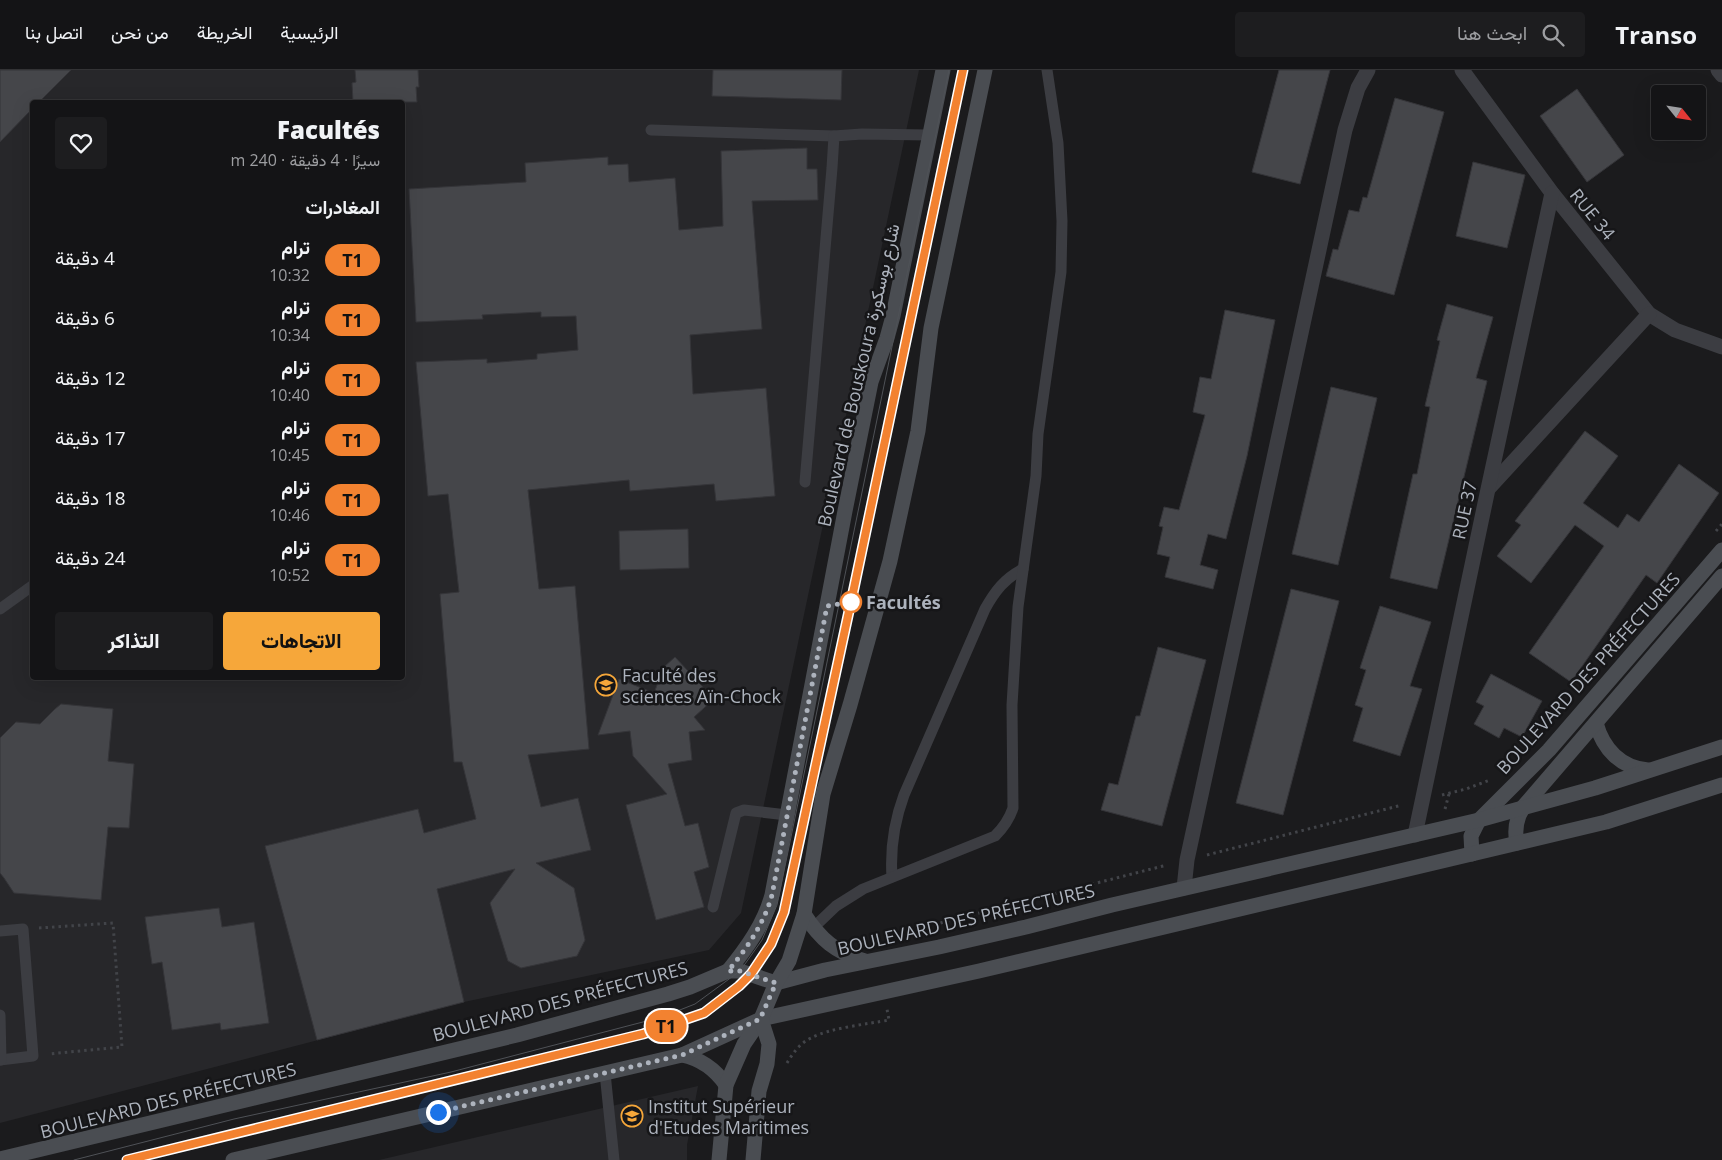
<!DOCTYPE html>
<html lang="ar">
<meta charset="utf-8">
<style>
:root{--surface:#141416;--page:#1d1d1f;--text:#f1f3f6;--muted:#9d9ea1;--line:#333335;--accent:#f6a73a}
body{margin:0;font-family:"Open Sans",Vazirmatn,sans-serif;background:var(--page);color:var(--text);direction:rtl;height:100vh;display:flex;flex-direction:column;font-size:19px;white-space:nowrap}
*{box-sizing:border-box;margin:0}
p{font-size:16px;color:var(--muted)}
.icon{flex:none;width:28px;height:28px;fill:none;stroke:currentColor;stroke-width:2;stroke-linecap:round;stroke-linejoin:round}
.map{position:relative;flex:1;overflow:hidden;direction:ltr}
.drawer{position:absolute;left:30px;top:30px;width:375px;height:580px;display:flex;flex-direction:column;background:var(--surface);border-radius:5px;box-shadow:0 5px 20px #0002,0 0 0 1px var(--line);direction:rtl}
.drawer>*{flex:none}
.badge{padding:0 10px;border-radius:16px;font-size:18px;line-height:32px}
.needle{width:32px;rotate:120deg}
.fabs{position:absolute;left:1651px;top:15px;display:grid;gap:10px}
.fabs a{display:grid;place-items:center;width:55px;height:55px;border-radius:5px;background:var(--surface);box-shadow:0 5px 20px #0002,0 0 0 1px var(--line);font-size:25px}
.you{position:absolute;width:25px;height:25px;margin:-12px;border:4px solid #fff;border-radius:50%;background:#1a73e8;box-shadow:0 0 0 8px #1a73e833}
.map>.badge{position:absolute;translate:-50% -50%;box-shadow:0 0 0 2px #fff}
h2{padding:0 25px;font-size:19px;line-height:45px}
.round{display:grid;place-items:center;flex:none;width:52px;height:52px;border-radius:5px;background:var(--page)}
.head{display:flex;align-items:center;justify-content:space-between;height:85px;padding:0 25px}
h1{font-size:24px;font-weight:800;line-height:38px}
.button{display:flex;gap:10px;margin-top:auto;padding:10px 25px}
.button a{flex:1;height:58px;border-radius:5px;background:var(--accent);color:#111;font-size:20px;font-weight:800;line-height:58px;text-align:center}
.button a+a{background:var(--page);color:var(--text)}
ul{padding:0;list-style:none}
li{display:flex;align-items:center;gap:15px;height:60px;padding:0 25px}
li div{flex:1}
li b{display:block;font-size:19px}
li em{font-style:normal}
li .badge{min-width:55px;font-weight:700;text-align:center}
header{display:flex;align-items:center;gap:30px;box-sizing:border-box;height:70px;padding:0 25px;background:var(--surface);border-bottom:1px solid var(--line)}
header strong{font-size:24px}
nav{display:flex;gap:28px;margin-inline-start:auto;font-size:18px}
.search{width:350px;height:45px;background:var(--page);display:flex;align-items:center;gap:12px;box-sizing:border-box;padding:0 18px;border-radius:5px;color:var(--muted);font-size:19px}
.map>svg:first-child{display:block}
</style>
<header>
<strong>Transo</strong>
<div class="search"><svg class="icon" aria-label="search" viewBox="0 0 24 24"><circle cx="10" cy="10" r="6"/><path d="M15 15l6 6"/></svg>ابحث هنا</div>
<nav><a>الرئيسية</a><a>الخريطة</a><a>من نحن</a><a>اتصل بنا</a></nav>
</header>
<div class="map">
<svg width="1722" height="1090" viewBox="0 0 1722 1090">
<rect width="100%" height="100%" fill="#1b1b1d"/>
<g fill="#27272a" fill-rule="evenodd">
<path d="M 0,0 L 919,0 L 741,843 L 709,880 L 464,932 L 0,1053 ZM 32,32 L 402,32 L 402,608 L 32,608 Z"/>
<path d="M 698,1016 L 687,1075 L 687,1090 L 379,1090 Z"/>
</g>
<g fill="#45464a" stroke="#353539">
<path d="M 0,0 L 71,0 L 39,32 L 32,32 L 32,39 L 0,72 Z"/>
<path d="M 355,0 L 418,0 L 419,17 L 416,17 L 417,32 L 353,32 L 352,13 L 356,12 Z"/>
<path d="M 713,0 L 842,0 L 841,30 L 712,26 Z"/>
<path d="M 1279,0 L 1330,0 L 1300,114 L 1252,102 Z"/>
<path d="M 1577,19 L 1624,85 L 1587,112 L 1540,46 Z"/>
<path d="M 1395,28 L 1444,42 L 1394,225 L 1326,206 L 1333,179 L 1338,180 L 1349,140 L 1359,142 L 1363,127 L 1367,128 Z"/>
<path d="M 807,78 L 807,99 L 817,99 L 818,130 L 752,131 L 762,259 L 690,265 L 693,324 L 766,318 L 775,426 L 716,431 L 714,414 L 630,421 L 629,410 L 528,420 L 539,519 L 575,516 L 589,679 L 528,685 L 541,737 L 578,728 L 591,780 L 536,793 L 574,818 L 585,870 L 577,886 L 521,898 L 508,891 L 490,833 L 515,799 L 437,819 L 464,932 L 317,970 L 265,776 L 418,739 L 424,763 L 476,749 L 462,692 L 454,692 L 440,524 L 459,522 L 448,424 L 428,426 L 416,292 L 487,289 L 487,293 L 537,289 L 537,284 L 578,280 L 576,246 L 541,247 L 541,242 L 482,245 L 483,249 L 416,252 L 409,119 L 526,112 L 525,93 L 608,87 L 608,95 L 628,94 L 629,112 L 675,108 L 679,160 L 723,156 L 721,81 Z"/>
<path d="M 1473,92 L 1525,105 L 1507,178 L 1456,166 Z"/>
<path d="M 1447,234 L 1493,247 L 1476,308 L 1487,311 L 1437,519 L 1390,508 L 1413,404 L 1417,404 L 1430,337 L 1425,336 L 1440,271 L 1437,270 Z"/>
<path d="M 1225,240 L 1275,250 L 1247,386 L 1226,469 L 1208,464 L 1200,495 L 1218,500 L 1213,519 L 1165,507 L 1170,487 L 1157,484 L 1163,457 L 1159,456 L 1164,437 L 1179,440 L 1205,345 L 1193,342 L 1200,307 L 1211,309 Z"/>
<path d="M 1331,317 L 1377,328 L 1338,495 L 1292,484 Z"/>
<path d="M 1585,361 L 1618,386 L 1583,433 L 1618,458 L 1627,444 L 1639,452 L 1679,394 L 1719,423 L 1657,513 L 1646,505 L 1571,612 L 1529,583 L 1604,476 L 1575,455 L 1531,513 L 1497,486 L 1521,455 L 1515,451 Z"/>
<path d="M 688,459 L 689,498 L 620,500 L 619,461 Z"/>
<path d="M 1291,519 L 1339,531 L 1283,745 L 1236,733 Z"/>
<path d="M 1380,536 L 1431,552 L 1410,616 L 1422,619 L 1400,686 L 1353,671 L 1363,638 L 1355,635 L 1366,600 L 1360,598 Z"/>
<path d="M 1158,577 L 1206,590 L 1162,756 L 1101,740 L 1109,713 L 1118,715 L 1136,646 L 1140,646 Z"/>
<path d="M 675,587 L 714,629 L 694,647 L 705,660 L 689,662 L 692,690 L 668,694 L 685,756 L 698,753 L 709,797 L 694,802 L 704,837 L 656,850 L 626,735 L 667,724 L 633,686 L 630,661 L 598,665 L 619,609 L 654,623 L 664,597 Z"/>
<path d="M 1491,604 L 1542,631 L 1522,667 L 1504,658 L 1499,668 L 1474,654 L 1484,636 L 1476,632 Z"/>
<path d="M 61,634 L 113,639 L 108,691 L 134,694 L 129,758 L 108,757 L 101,830 L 14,823 L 4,808 L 0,803 L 0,668 L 16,652 L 40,654 L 55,639 Z"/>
<path d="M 219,838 L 222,857 L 254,852 L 269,953 L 221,960 L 220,953 L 172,960 L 162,892 L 152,894 L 145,847 Z"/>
</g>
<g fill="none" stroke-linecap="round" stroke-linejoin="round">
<g stroke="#424449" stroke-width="3" stroke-dasharray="2.5 4" stroke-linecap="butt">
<path d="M 1716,461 L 1722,454"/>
<path d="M 1442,725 L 1466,719 L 1490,710"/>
<path d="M 1445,739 L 1449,724"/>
<path d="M 1207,785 L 1402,735"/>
<path d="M 39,858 L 113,853 L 122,977 L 48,984"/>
<path d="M 909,861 L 1167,795"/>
<path d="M 787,993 C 793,983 800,973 811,968 C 829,958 868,954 889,950 L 887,939"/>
</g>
<g stroke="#3c3d42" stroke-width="11">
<path d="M 651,60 L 834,66"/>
<path d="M 805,412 L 832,98 L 834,66 L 862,64 L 928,65"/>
<path d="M 0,539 L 32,516"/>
<path d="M 892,807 C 890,777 894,752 904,725 L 985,539 C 995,521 1005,508 1023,499"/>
<path d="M 713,837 L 736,743 L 744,740 L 787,745"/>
<path d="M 813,858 L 836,836 L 863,819 L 995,766 C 1004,757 1009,750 1013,738 L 1012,635 L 1018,537 L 1036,406 L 1038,364 L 1061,202 L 1062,151 L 1058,73 L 1047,0"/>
<path d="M 0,861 L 23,859 L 33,986 L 0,990"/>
<path d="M 0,945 L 1,990"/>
<path d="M 605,1003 L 614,1090"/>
</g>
<g stroke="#3c3d42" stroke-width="15">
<path d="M 1462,0 L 1552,123 L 1649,244 L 1675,260 L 1722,277"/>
<path d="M 1718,0 L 1722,5"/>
<path d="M 1489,418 L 1649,244"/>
<path d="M 1415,765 L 1488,419 L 1552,123"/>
<path d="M 1184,818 L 1187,790 L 1345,60 L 1358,18 L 1368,0"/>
</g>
<g stroke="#4a4d52" stroke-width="15">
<path d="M 1596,653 C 1603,679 1621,698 1648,700"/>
<path d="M 1517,773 C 1514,759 1516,748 1524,736 L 1722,506"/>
<path d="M 1472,784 L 1471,766 L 1479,750 L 1549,680 L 1722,480"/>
<path d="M 804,844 C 820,869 836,883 865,891"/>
<path d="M 728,901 C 747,878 764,854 772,825 L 845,441 L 871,312 L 887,268 L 893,246 L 943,0"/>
<path d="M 682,985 C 701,989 715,999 726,1015"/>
<path d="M 0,1089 L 517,965 L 668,924 L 690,917 L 728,901 L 740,901 L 776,913 L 825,900 L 939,877 L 1026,857 L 1112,835 L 1479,750 L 1595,718 L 1722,677"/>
<path d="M 233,1090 L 682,985 L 761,949 L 979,901 L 1606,752 L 1722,715"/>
<path d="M 719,1090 L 726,1015 L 744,974 L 761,949 L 776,913 L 789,891 L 804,844 L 823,724 L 850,635 L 890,491 L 918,361 L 931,258 L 985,0"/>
<path d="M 753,1090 L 759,1021 L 767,994 L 769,974 L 761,949"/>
</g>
<g stroke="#4f5257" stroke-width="1">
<path d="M 74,1090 L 234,1049 L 451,1002 L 662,947 L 695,934 L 740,901 L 762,870 L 777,835 L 949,0"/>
<path d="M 127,1090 L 643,964 L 704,943 L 739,916 L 751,904 L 771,874 L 784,842 L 851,532 L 963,0"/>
</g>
</g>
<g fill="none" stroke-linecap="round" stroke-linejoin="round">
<g stroke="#fff" stroke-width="11">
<path id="line" d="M 127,1090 L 643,964 L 704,943 L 739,916 L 751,904 L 771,874 L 784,842 L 854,518 L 963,0"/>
</g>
<use href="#line" stroke="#f38230" stroke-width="8"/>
<path stroke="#adb3bd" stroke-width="5" stroke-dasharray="0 9" d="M 438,1042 L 682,985 L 760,949 L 776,913 L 740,901 L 728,901 C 747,878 764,854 772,825 L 827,536 L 851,532"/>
</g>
<defs>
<g id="university-ring" transform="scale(1.125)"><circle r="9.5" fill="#161618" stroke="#f6a73a" stroke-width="1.5"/><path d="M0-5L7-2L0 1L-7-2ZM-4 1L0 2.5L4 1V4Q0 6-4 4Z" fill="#f6a73a"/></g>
</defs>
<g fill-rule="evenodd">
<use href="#university-ring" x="606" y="615"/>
<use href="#university-ring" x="632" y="1046"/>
</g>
<circle fill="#fff" stroke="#f38230" stroke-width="2.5" cx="851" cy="532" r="10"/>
<g text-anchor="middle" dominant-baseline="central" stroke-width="5" stroke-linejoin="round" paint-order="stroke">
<g font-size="18" fill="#adb3bd" stroke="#161618">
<text transform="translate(1593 144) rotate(51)">RUE 34</text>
<text transform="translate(858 305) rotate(-77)">Boulevard de Bouskoura شارع بوسكورة</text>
<text transform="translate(1464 440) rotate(-78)">RUE 37</text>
<text transform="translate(1588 603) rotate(-48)">BOULEVARD DES PRÉFECTURES</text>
<text transform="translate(966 849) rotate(-13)">BOULEVARD DES PRÉFECTURES</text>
<text transform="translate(560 931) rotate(-15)">BOULEVARD DES PRÉFECTURES</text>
<text transform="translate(168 1030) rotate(-14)">BOULEVARD DES PRÉFECTURES</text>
</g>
<g font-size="18" font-weight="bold" fill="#adb3bd" stroke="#161618" text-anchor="start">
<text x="866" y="532">Facultés</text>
</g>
<g font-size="18" fill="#adb3bd" stroke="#161618" text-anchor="start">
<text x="622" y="605">Faculté des<tspan x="622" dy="21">sciences Aïn-Chock</tspan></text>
<text x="648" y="1036">Institut Supérieur<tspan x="648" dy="21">d'Etudes Maritimes</tspan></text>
</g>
</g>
</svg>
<div class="fabs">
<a><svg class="needle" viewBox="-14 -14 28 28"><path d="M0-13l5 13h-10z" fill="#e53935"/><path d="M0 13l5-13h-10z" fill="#9d9ea1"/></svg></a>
</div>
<div class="you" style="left:438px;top:1042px"></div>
<b class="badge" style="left:666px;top:956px;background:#f38230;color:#111">T1</b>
<section class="drawer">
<div class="head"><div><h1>Facultés</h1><p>سيرًا · 4 دقيقة · 240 m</p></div><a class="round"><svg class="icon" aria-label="heart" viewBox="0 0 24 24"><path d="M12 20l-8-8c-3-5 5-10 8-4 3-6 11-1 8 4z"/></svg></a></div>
<h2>المغادرات</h2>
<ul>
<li><span class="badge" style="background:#f38230;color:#111">T1</span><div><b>ترام</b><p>10:32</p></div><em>4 دقيقة</em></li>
<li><span class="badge" style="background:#f38230;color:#111">T1</span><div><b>ترام</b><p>10:34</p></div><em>6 دقيقة</em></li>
<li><span class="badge" style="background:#f38230;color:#111">T1</span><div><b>ترام</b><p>10:40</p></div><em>12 دقيقة</em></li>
<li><span class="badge" style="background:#f38230;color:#111">T1</span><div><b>ترام</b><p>10:45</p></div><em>17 دقيقة</em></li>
<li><span class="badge" style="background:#f38230;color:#111">T1</span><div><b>ترام</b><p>10:46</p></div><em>18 دقيقة</em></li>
<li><span class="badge" style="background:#f38230;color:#111">T1</span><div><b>ترام</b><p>10:52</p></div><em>24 دقيقة</em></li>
</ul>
<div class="button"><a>الاتجاهات</a><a>التذاكر</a></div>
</section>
</div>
